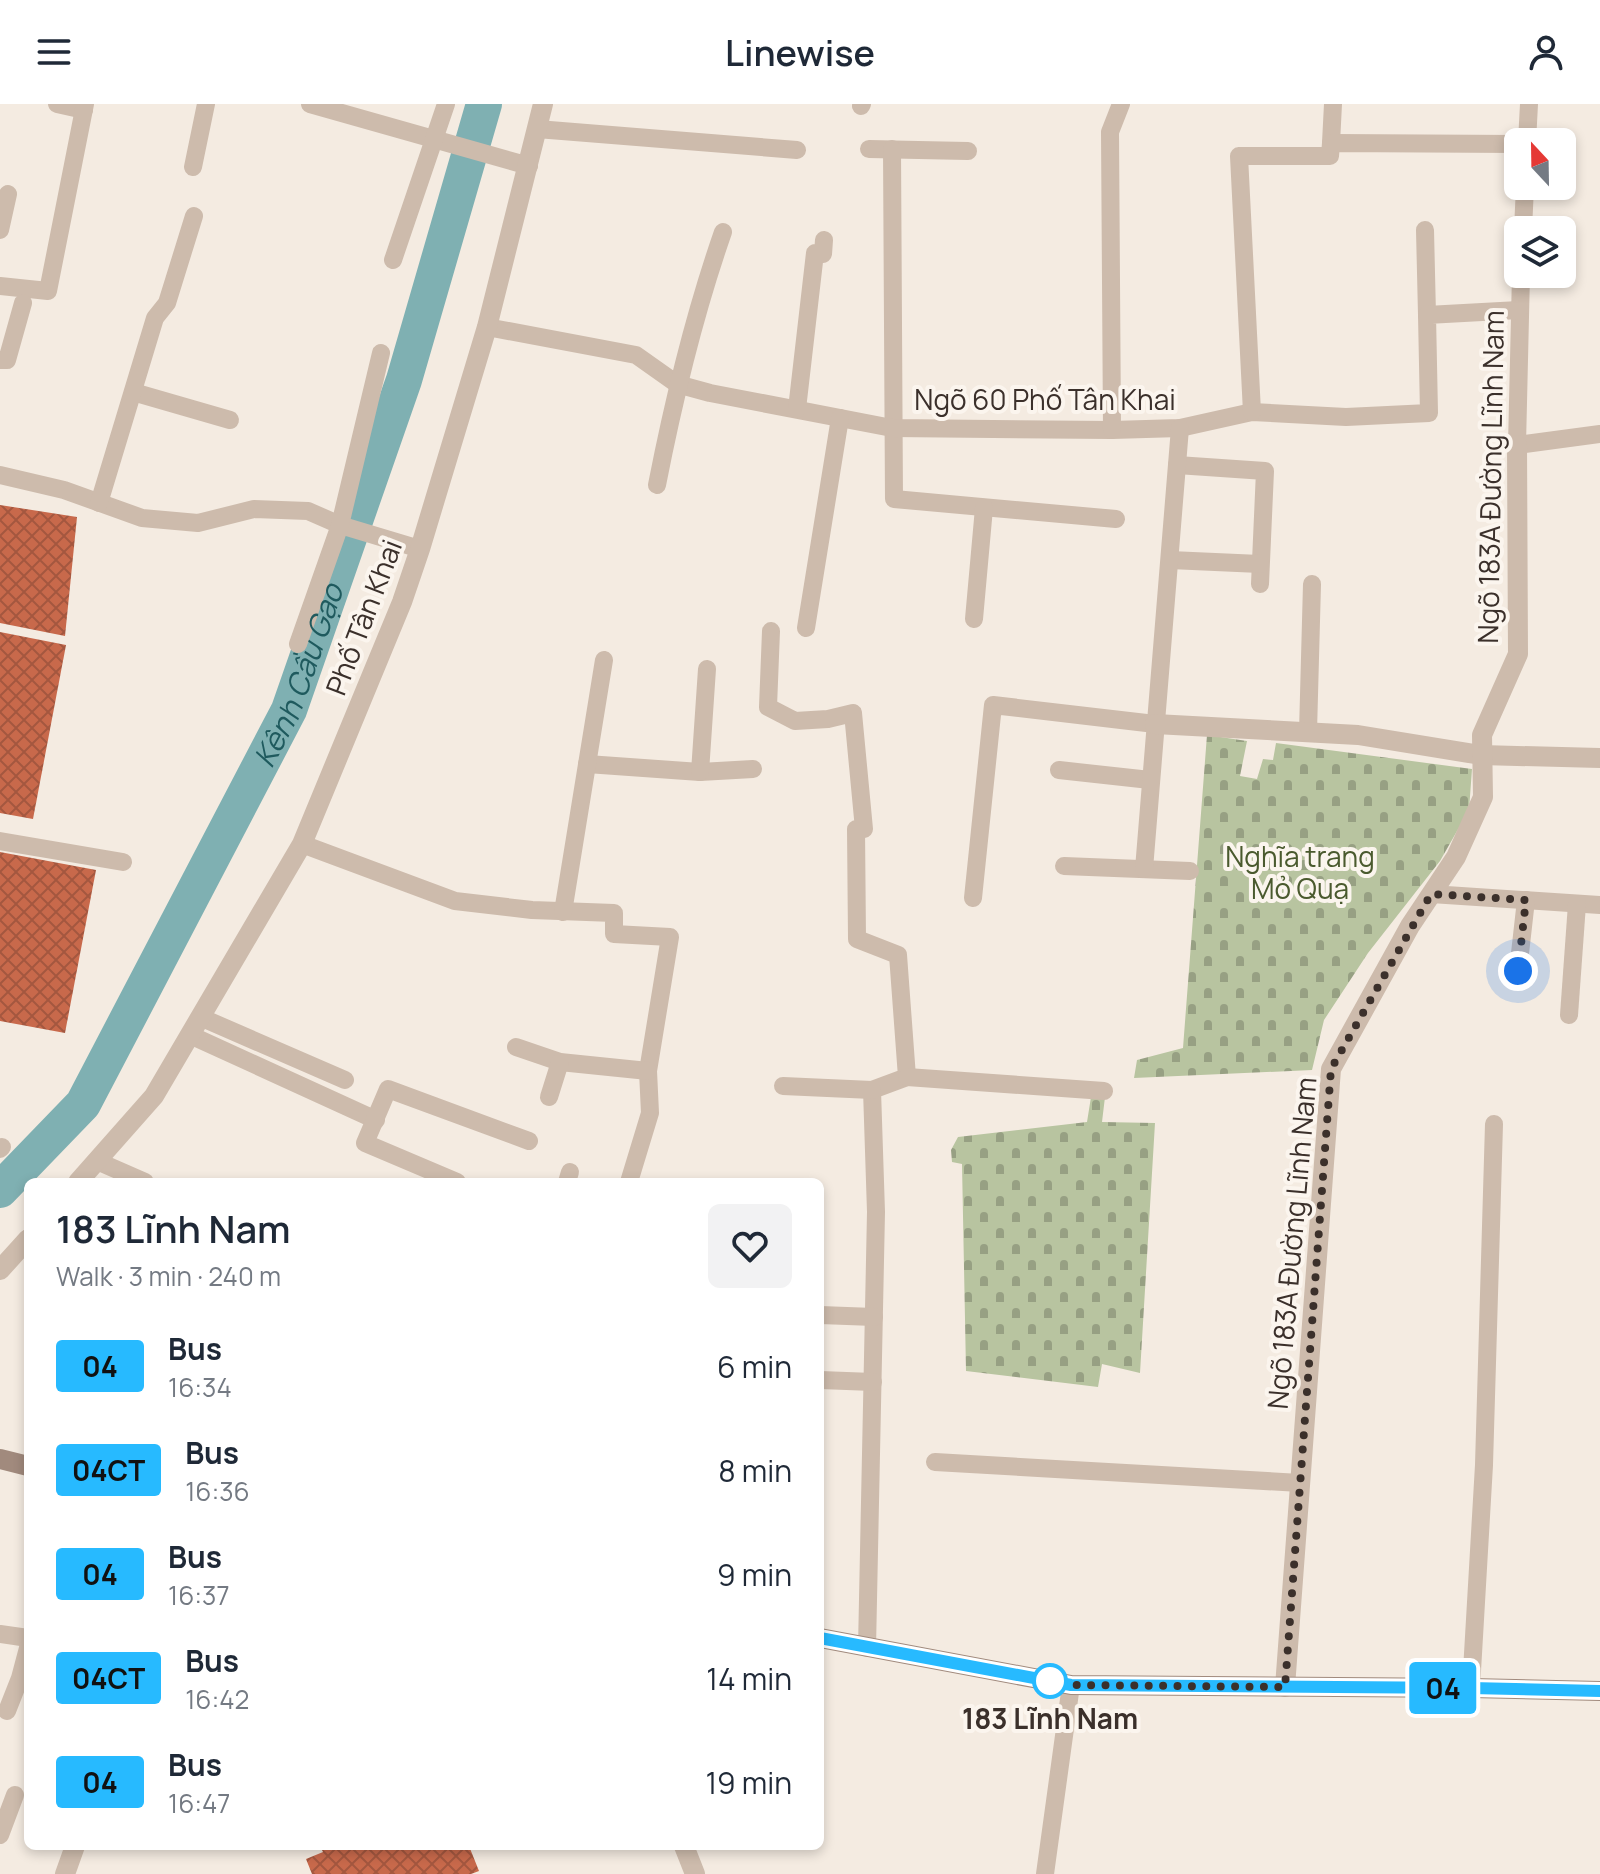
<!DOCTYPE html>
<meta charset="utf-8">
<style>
:root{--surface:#fff;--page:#f2f2f3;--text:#1f2937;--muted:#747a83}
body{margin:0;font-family:Manrope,sans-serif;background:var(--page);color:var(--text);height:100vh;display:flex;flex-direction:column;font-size:30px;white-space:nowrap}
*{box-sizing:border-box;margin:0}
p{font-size:26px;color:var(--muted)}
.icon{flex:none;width:44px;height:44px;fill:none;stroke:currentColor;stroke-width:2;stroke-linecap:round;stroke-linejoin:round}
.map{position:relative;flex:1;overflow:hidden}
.sheet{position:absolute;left:24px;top:1074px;width:800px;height:672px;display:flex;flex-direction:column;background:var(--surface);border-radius:12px;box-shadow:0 4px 12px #0003}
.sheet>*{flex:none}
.badge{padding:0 16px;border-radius:6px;font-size:28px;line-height:52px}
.needle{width:52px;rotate:338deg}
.controls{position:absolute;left:1504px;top:24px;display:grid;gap:16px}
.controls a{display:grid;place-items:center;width:72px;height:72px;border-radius:12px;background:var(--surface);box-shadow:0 4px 12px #0003;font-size:40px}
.you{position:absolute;width:40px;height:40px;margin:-20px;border:6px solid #fff;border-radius:50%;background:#1a73e8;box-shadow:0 0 0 12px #1a73e833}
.map>.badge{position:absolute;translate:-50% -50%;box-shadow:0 0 0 4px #fff}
.round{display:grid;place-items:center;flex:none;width:84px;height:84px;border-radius:12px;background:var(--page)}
.headline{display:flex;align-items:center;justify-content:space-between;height:136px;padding:0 32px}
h1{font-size:38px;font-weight:600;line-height:60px}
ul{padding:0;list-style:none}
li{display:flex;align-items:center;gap:24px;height:104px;padding:0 32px}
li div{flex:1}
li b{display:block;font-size:30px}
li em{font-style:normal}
li .badge{min-width:88px;font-weight:700;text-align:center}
header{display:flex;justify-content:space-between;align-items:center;height:104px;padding:0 32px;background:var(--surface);font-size:36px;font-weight:600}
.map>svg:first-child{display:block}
</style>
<header><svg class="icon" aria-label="menu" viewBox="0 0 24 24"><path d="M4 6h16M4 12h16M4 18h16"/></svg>Linewise<svg class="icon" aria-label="person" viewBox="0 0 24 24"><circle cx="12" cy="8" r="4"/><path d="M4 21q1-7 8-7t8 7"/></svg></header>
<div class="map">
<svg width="1600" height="1770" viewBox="0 0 1600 1770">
<defs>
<pattern id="cemetery-stones" width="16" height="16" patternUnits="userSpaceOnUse" patternTransform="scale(2)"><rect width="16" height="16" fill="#b8c4a0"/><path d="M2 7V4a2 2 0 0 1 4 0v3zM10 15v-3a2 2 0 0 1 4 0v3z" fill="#97a083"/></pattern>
<pattern id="building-cross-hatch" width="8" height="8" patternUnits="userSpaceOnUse" patternTransform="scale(2)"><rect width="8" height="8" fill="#c8694b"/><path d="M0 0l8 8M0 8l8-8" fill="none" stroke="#a4573f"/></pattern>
</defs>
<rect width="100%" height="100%" fill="#f4ebe1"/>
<g fill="url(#cemetery-stones)">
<path d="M 1207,631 L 1247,637 L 1240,672 L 1257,675 L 1263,655 L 1273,656 L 1276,639 L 1472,665 L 1469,706 L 1440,757 L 1368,849 L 1324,916 L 1312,966 L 1134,974 L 1137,956 L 1183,944 Z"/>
<path d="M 1091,993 L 1105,993 L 1102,1018 L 1155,1019 L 1140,1269 L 1102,1260 L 1098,1283 L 966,1267 L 962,1060 L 952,1058 L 951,1046 L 958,1033 L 1087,1018 Z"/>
</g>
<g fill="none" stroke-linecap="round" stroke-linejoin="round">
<path stroke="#7fb0b2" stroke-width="36" id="s1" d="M 0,1086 L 83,1000 L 289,606 L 404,276 L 484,0"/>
</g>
<g fill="url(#building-cross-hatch)">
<path d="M 0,401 L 77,413 L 65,532 L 0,519 Z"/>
<path d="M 0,528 L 66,541 L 33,715 L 0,709 Z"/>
<path d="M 0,748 L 96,766 L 65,929 L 0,917 Z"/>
<path d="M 320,1742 L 469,1742 L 479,1767 L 471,1770 L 312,1770 L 306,1755 L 323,1748 Z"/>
</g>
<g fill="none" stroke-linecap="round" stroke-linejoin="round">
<g stroke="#cdbbac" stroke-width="18">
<path d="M 57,0 L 84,6"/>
<path d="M 310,0 L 529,62"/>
<path d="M 861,2 L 862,0"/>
<path d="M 537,25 L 797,46"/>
<path d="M 1527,38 L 1529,0"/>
<path d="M 1331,39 L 1333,0"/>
<path d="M 869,45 L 968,47"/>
<path d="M 892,45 L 894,395 L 1116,415"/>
<path d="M 193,63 L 206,0"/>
<path d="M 0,126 L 8,90"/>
<path d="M 1425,126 L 1427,211"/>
<path d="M 1523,126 L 1525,82"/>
<path d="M 393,156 L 446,0"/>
<path d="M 1521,170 L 1517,341 L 1600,330"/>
<path d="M 0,182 L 48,187 L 85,0"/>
<path d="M 487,223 L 636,251 L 677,280 L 710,289 L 892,324 L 1112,326 L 1180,324 L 1252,308 L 1346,313 L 1429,309 L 1427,211 L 1519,206"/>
<path d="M 0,256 L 7,256 L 23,199"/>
<path d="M 133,288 L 230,316"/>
<path d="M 797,305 L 815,149 L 823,150 L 824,136"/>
<path d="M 1252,308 L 1239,52 L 1330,52 L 1331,39 L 1518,40"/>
<path d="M 1112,326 L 1110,28 L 1121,0"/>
<path d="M 1177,361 L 1265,367 L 1260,480"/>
<path d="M 0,371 L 64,386 L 142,414 L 198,419 L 254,405 L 308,407 L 340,421 L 420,445"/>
<path d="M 657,381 C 674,294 694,211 723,128"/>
<path d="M 99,399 L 155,214 L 167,199 L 194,112"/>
<path d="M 1170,456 L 1260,460"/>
<path d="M 974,515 L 984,404"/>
<path d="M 806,524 L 840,314"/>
<path d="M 771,527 L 768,603 L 795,617 L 828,615 L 853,609 L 864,725 L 856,725 L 857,835 L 898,851 L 907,973 L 872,986 L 876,1108 L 867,1544"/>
<path d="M 298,540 L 340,421 L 381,249"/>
<path d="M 1308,628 L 1312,480"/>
<path d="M 587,660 L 700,668 L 753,665"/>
<path d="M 1059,666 L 1150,676"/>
<path d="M 700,668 L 707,565"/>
<path d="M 0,737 L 123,758"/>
<path d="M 302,740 L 455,797 L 532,806 L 614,809 L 614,830 L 670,833 L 648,967 L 650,1009 L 629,1078"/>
<path d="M 1064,762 L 1190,767"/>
<path d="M 1144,765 L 1180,324"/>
<path d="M 1431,790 L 1600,801"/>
<path d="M 973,794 L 993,601 L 1155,620"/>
<path d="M 563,808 L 604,556"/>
<path d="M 1518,867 L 1526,796"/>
<path d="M 1569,911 L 1577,800"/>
<path d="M 200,913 L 345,976"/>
<path d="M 190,931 L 376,1016"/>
<path d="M 516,943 L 560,958 L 648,967"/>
<path d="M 907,973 L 1104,987"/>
<path d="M 783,982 L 872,986"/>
<path d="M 549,993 L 560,958"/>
<path d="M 0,1045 L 2,1043"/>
<path d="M 97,1057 L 145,1078"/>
<path d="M 457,1078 L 365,1039 L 388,985 L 529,1037"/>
<path d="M 567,1078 L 570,1068"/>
<path d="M 820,1211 L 874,1213"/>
<path d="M 820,1276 L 873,1278"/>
<path d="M 935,1358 L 1300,1379"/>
<path d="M 0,1530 L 28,1534"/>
<path d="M 1471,1584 L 1484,1361 L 1494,1020"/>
<path d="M 7,1607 L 20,1574 L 28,1544"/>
<path d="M 0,1731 L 15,1691"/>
<path d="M 1045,1770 L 1071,1581"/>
</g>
<g stroke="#cdbbac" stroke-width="20">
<path d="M 1155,620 L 1358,631 L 1481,651 L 1600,654"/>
<path d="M 1285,1583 L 1331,965 L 1410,822 L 1456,753 L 1483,693 L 1482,631 L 1518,550 L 1517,341"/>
<path d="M 684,1742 L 695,1770"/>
<path d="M 65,1770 L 75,1742"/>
</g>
<g stroke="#cdbbac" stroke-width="20">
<path d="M 78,1078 L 154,992 L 302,740 L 402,498 L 420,445 L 487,223 L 543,0"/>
<path d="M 0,1166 L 28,1135"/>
</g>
<g stroke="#a18a7d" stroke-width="20">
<path d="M 0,1355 L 28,1362"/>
<path d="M 820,1534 L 1071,1581 L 1471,1584 L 1600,1587"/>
</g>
</g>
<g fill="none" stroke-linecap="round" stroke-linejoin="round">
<g stroke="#fff" stroke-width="18">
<path id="line" d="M 820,1534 L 1071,1581 L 1471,1584 L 1600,1587"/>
</g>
<use href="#line" stroke="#27baff" stroke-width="12"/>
<path stroke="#3b302b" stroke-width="8" stroke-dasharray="0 14.4" d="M 1050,1577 L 1042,1576 L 1071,1581 L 1285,1583 L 1331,965 L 1431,790 L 1526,796 L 1518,867"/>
</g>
<circle fill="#fff" stroke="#27baff" stroke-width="4" cx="1050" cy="1577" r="16"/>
<g text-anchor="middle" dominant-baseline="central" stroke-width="8" stroke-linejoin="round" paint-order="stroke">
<g font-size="28" fill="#3b302b" stroke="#fbf5ee">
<text x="1045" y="295">Ngõ 60 Phố Tân Khai</text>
<text transform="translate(1490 373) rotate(-89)">Ngõ 183A Đường Lĩnh Nam</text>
<text transform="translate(363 513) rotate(-69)">Phố Tân Khai</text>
<text transform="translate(1291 1139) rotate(-85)">Ngõ 183A Đường Lĩnh Nam</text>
</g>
<g font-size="28" fill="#4a5a2e" stroke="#fbf5ee">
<text x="1300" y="752">Nghĩa trang<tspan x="1300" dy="32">Mỏ Quạ</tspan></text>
</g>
<g font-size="28" font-weight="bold" fill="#3b302b" stroke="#fbf5ee">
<text x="1050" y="1614">183 Lĩnh Nam</text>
</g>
<g font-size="30" font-style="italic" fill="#1f5a5e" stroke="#fbf5ee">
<text stroke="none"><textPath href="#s1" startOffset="600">Kênh Cầu Gạo</textPath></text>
</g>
</g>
</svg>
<div class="controls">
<a><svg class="needle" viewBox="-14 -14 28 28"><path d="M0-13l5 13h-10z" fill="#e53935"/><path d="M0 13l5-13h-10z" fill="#747a83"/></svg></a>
<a><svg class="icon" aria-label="layers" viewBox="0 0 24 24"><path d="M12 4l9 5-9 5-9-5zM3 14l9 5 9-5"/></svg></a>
</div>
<div class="you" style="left:1518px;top:867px"></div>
<b class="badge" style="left:1443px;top:1584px;background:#27baff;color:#111">04</b>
<section class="sheet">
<div class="headline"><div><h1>183 Lĩnh Nam</h1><p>Walk · 3 min · 240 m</p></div><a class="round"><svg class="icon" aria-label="heart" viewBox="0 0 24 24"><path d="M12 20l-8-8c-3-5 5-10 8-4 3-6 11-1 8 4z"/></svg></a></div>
<ul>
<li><span class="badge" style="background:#27baff;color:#111">04</span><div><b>Bus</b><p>16:34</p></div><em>6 min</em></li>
<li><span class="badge" style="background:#27baff;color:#111">04CT</span><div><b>Bus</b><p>16:36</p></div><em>8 min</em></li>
<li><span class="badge" style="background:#27baff;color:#111">04</span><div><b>Bus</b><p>16:37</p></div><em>9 min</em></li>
<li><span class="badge" style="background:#27baff;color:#111">04CT</span><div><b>Bus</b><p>16:42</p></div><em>14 min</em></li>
<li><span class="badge" style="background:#27baff;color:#111">04</span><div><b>Bus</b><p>16:47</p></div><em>19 min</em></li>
</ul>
</section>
</div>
